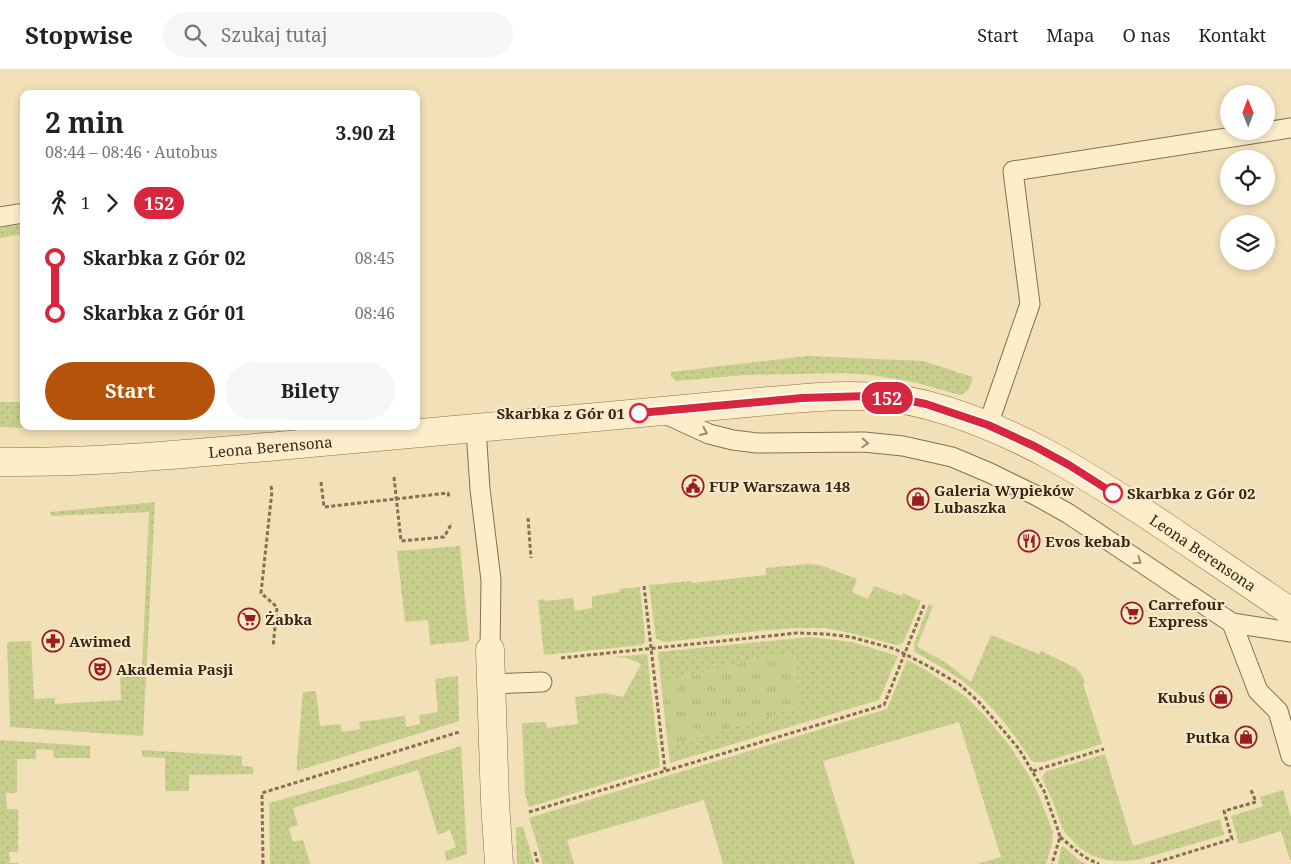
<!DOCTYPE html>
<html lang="pl">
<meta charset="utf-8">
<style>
:root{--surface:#fff;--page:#f6f6f6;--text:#222;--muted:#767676;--line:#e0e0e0;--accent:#b45309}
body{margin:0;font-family:"Noto Serif",serif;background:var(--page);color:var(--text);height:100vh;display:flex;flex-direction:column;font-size:19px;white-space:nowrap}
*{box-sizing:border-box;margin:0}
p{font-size:16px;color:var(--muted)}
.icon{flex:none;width:28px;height:28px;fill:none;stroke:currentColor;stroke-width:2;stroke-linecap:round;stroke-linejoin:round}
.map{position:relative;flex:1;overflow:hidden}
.drawer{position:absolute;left:20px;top:20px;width:400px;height:340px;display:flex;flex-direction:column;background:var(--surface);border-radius:10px;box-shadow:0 2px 8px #0003}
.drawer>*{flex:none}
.badge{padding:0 10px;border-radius:16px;font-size:18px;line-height:32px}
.needle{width:32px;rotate:359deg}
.buttons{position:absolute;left:1220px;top:15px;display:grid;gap:10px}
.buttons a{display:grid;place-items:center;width:55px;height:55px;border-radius:50%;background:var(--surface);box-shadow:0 2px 8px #0003;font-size:25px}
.map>.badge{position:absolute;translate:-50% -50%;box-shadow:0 0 0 2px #fff}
.legs{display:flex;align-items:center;gap:8px;height:55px;padding:0 25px;font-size:16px}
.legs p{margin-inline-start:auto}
.overview{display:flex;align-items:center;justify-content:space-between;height:85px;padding:0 25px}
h1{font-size:28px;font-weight:700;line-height:38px}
.primary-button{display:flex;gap:10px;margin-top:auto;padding:10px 25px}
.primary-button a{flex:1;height:58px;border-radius:30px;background:var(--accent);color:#fff;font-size:20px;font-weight:700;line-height:58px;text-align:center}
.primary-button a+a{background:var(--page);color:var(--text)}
ul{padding:0 25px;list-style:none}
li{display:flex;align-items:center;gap:18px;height:55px;font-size:19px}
li i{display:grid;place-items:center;width:8px;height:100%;margin:0 6px;background:currentColor}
li i::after{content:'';width:12px;height:12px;margin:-6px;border:4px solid;border-radius:50%;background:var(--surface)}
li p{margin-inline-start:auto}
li:first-child i{background:linear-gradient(#0000 50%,currentColor 0)}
li:last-child i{background:linear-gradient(currentColor 50%,#0000 0)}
header{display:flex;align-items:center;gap:30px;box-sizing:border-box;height:70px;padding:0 25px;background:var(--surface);border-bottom:1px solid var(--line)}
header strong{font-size:24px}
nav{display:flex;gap:28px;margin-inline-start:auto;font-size:18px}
.search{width:350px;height:45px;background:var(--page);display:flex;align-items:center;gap:12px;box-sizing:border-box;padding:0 18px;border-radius:28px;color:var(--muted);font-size:19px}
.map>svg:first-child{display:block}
</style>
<header>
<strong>Stopwise</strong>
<div class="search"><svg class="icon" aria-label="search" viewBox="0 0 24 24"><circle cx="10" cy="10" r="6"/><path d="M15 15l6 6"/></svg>Szukaj tutaj</div>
<nav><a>Start</a><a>Mapa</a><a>O nas</a><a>Kontakt</a></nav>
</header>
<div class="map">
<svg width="1291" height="794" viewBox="0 0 1291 794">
<defs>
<pattern id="grass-dots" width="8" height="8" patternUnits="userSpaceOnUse" patternTransform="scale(1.25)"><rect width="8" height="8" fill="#c8cf8c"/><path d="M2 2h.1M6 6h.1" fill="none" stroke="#acb278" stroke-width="1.8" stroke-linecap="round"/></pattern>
<pattern id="park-tufts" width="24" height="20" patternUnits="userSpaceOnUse" patternTransform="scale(1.25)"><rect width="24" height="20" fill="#c8cf8c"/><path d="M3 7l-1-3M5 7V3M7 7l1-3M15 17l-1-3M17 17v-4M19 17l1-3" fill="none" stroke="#acb278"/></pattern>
</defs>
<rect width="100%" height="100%" fill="#f1e0b8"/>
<g fill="url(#grass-dots)">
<path d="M 24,154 L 24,164 L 0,168 L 0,158 Z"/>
<path d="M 807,286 L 923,291 L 973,307 C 970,317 970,321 960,325 L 914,312 L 871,305 L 843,303 L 745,305 L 676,311 L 671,307 L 671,302 Z"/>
<path d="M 0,332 L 24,332 L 24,356 L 61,356 L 61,359 L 0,357 Z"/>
<path d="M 155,432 L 143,666 L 10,657 L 7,572 L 31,571 L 34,629 L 55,628 L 55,634 L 121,630 L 120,602 L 142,601 L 149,442 L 51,446 L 50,442 Z"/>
<path d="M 460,476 L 469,571 L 430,575 L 428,550 L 405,552 L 397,481 Z"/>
<path d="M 808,494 L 820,495 L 857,509 L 852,522 L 868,529 L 874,516 L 902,526 L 903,523 L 921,531 L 904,571 L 901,574 L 896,575 L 851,563 L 825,558 L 795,558 L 758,561 L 665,572 L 659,570 L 656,568 L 649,515 L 691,511 L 692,513 L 766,505 L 766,498 Z"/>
<path d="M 640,517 L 645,569 L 645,571 L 642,575 L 544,585 L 538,530 L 545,529 L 545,531 L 573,528 L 575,541 L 592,538 L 592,526 L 620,522 L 619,519 Z"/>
<path d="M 929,534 L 933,536 L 917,576 L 919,578 L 945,592 L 971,612 L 991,565 L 1039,584 L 1041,581 L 1076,598 L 1082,606 L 1085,612 L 1083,613 L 1102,674 L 1044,692 L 1034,692 L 1031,690 C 1011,659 988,629 957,607 C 944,598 929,590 915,582 L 914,574 Z"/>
<path d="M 810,567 L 852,572 L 898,586 L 879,630 L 670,693 L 668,676 L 799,637 L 794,584 L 757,589 L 661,613 L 658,582 Z"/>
<path d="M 647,584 L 660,697 L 529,737 L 525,725 L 522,653 L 546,652 L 547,658 L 578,654 L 575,627 L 605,623 L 623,627 L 641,594 L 627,588 L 614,587 Z"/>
<path d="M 907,590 L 926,600 L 966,627 L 985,646 L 1009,675 L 1029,705 L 1039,726 L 1053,762 L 1052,774 L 1046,794 L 977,794 L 1001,787 L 959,652 L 823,691 L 855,794 L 723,794 L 704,730 L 567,770 L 574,794 L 543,794 L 529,748 L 887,639 Z"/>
<path d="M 458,606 L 459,651 L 297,701 L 297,690 L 303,622 L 316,621 L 320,656 L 341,654 L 342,662 L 360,659 L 359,652 L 405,646 L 406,657 L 420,654 L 419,645 L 438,642 L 435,609 Z"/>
<path d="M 0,670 L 90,676 L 90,688 L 54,688 L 53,680 L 36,679 L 36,689 L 17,689 L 17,723 L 6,723 L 7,739 L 18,739 L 18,782 L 9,782 L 10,793 L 18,793 L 18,794 L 0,794 Z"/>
<path d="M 461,676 L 467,784 L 447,791 L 444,782 L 456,777 L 450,760 L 438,765 L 418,700 L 293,738 L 298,755 L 289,758 L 293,772 L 303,770 L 310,794 L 270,794 L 269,733 L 351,710 Z"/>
<path d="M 142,680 L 242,686 L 242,696 L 253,697 L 253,704 L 189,705 L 189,721 L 165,721 L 165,688 L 142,687 Z"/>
<path d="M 1105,684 L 1133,776 L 1220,749 L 1224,765 L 1141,789 C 1116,794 1090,791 1073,771 C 1069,767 1065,763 1063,759 C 1060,753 1058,746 1056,740 C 1052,729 1047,719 1042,708 L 1043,705 L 1047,701 Z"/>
<path d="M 1283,720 L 1291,747 L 1291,790 L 1290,790 L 1281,761 L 1239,774 L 1231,746 L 1263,736 L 1260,727 Z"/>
<path d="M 523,756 L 534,794 L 517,794 L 516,758 Z"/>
<path d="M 1063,776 L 1080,791 L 1086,794 L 1058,794 L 1061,777 Z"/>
</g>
<path fill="url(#park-tufts)" d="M 794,584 L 799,637 L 668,676 L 661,613 L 757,589 Z"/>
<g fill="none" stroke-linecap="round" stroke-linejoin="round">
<g stroke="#886e52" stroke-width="21">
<g id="service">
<path d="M 0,147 L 24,143"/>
<path d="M 661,342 L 709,364 L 733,370 L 757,373 L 864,372 L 903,376 L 952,387 L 990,403 L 1037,426 L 1069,444 L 1232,553 L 1291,562"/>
<path d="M 988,355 L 1030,234 L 1013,101 L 1291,58"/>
<path d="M 476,359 L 480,419 L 491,510 L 490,580"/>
<path d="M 1232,553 L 1258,621 L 1278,641 L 1291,686"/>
<path d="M 491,614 L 542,612"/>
</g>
</g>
<g stroke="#886e52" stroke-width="29">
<path id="minor" d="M 490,580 L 495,732 L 499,794"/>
</g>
<g stroke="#886e52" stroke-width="29">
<g id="tertiary">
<path id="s1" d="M 0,392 C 93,393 185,384 278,376 C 395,366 512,355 630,344 C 672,340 715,336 758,332 C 813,327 873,320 927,335 C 1015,358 1092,408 1167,458 C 1208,486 1250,514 1291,542"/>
</g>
</g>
<g stroke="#886e52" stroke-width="3" stroke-dasharray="4 2.5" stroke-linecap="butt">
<path d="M 394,407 L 401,471 L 444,467 L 452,453"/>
<path d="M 321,412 L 324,437 L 448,423 L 449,427"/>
<path d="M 271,416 L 272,421 L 261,523 L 277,537 L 273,577"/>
<path d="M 528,448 L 531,488"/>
<path d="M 644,516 L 665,700"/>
<path d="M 561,588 L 797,563 L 826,564 L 851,567 L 895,579 L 928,596 L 959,614 L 979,632 L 1019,679 L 1044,721 L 1058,760 L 1060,767 L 1052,794"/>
<path d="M 1033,701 L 1104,679"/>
<path d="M 529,742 L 884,635 L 925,533"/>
<path d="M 1060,767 C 1074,778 1081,787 1099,794"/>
<path d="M 535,782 L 538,794"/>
<path d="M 263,794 L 262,723 L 459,662"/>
<path d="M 1151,794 L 1232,769 L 1224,741 L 1256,732 L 1251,720"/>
</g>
<use href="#service" stroke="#fcedcb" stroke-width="19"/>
<use href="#minor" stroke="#fcedcb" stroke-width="28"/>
<use href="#tertiary" stroke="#fcedcb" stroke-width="28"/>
</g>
<defs><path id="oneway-chevron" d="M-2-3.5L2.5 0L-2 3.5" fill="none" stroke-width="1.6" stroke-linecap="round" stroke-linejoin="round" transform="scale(1.25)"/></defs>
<g stroke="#988a72">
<use href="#oneway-chevron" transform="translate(704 362) rotate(23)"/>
<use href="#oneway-chevron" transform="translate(865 373) rotate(3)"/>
<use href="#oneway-chevron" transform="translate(1138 491) rotate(34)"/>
</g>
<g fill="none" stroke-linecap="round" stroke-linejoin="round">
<g stroke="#fff" stroke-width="11">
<path id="line-1" d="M 639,343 L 802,328 L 868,326 L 896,328 L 926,334 L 988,355 L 1034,376 L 1069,395 L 1113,423"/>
</g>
<use href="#line-1" stroke="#d7263d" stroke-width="8"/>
</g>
<defs>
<g id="civic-ring" transform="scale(1.125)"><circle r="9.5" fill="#f8eac8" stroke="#9c1d1f" stroke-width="1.5"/><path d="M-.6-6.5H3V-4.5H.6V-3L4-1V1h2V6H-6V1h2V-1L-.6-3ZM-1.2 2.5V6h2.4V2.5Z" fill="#9c1d1f"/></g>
<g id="shop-ring" transform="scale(1.125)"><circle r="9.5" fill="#f8eac8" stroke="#9c1d1f" stroke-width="1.5"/><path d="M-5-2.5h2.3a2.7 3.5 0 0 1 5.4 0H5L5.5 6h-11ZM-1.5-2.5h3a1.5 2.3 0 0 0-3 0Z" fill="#9c1d1f"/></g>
<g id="restaurant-ring" transform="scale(1.125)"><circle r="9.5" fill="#f8eac8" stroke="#9c1d1f" stroke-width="1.5"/><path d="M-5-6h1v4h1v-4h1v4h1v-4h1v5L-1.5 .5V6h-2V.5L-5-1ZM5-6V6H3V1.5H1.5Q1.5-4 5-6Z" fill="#9c1d1f"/></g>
<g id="supermarket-ring" transform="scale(1.125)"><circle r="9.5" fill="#f8eac8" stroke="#9c1d1f" stroke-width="1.5"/><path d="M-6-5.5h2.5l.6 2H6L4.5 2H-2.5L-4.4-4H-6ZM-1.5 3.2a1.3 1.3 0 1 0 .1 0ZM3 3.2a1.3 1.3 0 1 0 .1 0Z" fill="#9c1d1f"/></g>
<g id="pharmacy-ring" transform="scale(1.125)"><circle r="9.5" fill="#f8eac8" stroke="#9c1d1f" stroke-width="1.5"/><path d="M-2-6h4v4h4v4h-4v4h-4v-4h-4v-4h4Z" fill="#9c1d1f"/></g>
<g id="theatre-ring" transform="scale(1.125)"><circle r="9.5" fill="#f8eac8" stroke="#9c1d1f" stroke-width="1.5"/><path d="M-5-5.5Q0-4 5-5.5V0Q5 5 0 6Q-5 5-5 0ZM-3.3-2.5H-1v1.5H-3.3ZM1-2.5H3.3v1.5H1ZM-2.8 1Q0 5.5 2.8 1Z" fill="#9c1d1f"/></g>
</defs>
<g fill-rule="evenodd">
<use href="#civic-ring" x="693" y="416"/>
<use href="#shop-ring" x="918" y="429"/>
<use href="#restaurant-ring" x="1029" y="471"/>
<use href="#supermarket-ring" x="1132" y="543"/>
<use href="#supermarket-ring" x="249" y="549"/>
<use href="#pharmacy-ring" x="53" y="571"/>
<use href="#theatre-ring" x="100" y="599"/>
<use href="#shop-ring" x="1221" y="627"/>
<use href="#shop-ring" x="1246" y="667"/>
</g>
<g fill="#fff" stroke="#d7263d" stroke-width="2.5">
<circle cx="639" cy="343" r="9"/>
<circle cx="1113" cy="423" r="9"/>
</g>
<g text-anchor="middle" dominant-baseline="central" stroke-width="4" stroke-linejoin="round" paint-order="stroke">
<g font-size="15" font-weight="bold" fill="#352619" stroke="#f8eac8" text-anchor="end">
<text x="625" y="343">Skarbka z Gór 01</text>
<text x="1127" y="423" text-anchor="start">Skarbka z Gór 02</text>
</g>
<g font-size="15" fill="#352619" stroke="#f8eac8">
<text stroke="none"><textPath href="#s1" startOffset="271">Leona Berensona</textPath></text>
<text stroke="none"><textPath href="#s1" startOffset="1245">Leona Berensona</textPath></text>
</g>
<g font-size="15" font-weight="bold" fill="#352619" stroke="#f8eac8" text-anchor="start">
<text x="709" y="416">FUP Warszawa 148</text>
<text x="934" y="420">Galeria Wypieków<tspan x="934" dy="17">Lubaszka</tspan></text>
<text x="1045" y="471">Evos kebab</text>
<text x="1148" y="534">Carrefour<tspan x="1148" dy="17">Express</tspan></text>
<text x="265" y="549">Żabka</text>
<text x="69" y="571">Awimed</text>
<text x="116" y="599">Akademia Pasji</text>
<text x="1205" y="627" text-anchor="end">Kubuś</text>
<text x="1230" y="667" text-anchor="end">Putka</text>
</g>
</g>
</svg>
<div class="buttons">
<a><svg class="needle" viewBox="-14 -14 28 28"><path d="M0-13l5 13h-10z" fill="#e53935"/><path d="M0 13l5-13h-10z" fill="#767676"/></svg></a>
<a><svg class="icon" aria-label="locate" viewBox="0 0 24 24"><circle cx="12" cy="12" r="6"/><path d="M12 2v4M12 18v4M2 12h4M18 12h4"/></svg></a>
<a><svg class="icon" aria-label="layers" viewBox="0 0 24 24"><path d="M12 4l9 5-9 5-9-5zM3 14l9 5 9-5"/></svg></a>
</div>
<b class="badge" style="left:887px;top:328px;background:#d7263d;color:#fff">152</b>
<section class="drawer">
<div class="overview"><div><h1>2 min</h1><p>08:44 – 08:46 · Autobus</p></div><b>3.90 zł</b></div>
<div class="legs"><svg class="icon" aria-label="walk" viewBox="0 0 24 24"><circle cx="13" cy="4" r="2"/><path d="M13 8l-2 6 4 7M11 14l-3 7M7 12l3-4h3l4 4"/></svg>1<svg class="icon" aria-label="forward" viewBox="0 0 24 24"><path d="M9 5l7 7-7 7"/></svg><b class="badge" style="background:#d7263d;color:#fff">152</b></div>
<ul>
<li><i style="color:#d7263d"></i><b>Skarbka z Gór 02</b><p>08:45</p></li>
<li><i style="color:#d7263d"></i><b>Skarbka z Gór 01</b><p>08:46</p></li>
</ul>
<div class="primary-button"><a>Start</a><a>Bilety</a></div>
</section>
</div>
